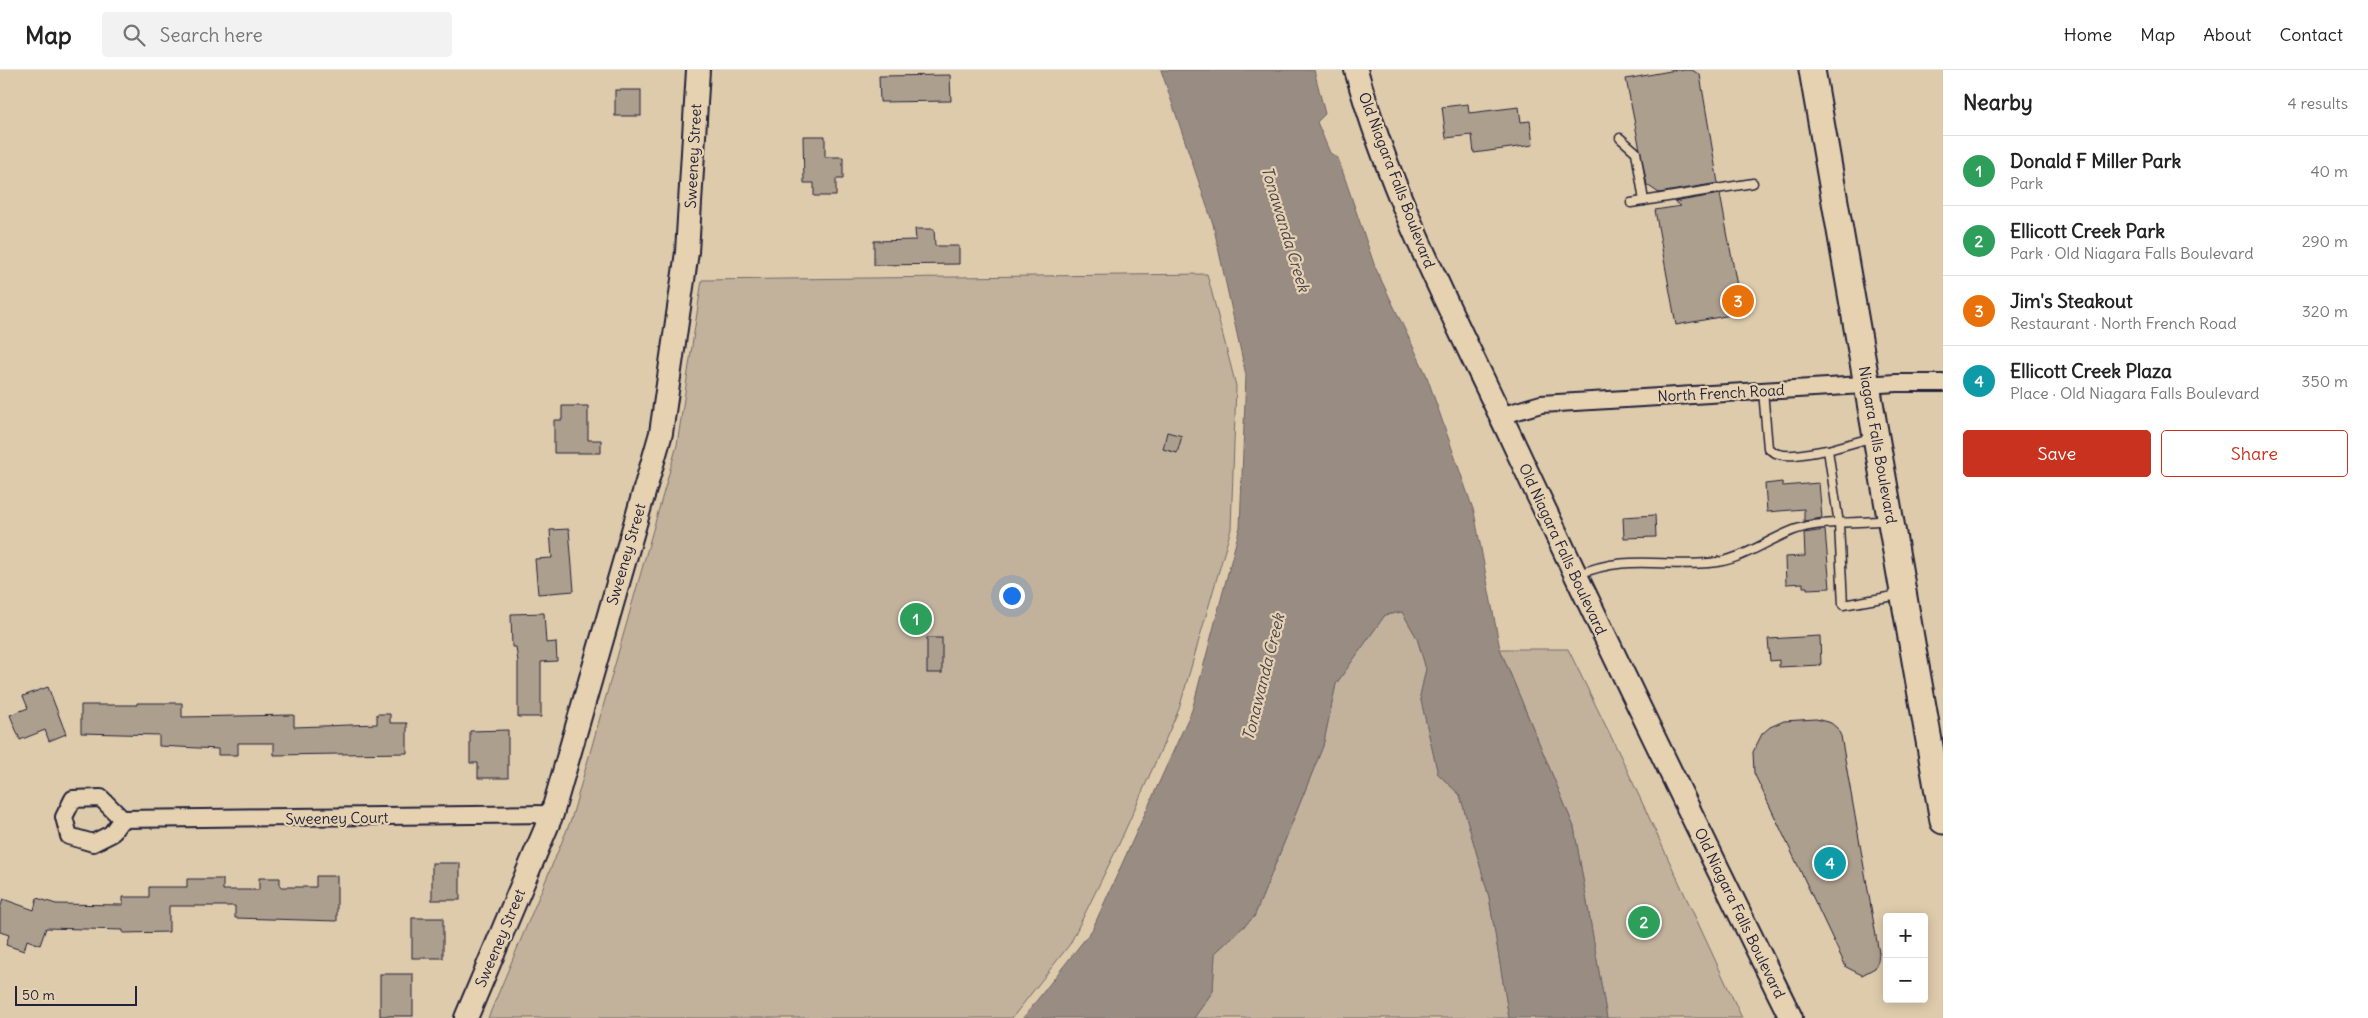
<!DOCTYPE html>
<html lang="en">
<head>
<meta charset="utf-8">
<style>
	body { margin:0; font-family:Delius,sans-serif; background:#f2f2f2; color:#222 }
	.controls { position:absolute; right:15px; bottom:15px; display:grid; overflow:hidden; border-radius:5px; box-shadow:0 2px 12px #0003 }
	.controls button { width:45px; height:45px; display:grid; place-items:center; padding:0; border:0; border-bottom:1px solid #e0e0e0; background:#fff; color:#222; font:25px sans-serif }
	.scale { position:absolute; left:15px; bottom:12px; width:122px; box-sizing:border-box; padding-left:5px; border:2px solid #22223b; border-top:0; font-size:14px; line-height:18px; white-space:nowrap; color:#22223b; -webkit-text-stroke:4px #e6d2b1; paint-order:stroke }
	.you { position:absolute; left:1011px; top:525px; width:18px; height:18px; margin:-12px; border:4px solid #fff; border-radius:50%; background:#1a73e8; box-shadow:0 0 0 8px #1a73e833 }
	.badge { display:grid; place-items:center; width:32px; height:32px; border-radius:50%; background:#c8321e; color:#fff; font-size:16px; font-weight:700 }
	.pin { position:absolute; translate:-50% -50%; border:2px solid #fff; box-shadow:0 1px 5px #0006 }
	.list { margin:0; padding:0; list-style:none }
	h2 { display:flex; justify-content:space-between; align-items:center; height:65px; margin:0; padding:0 20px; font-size:21px }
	h2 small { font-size:16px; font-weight:400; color:#767676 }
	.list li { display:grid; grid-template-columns:32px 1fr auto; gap:15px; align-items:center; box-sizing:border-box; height:70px; padding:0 20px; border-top:1px solid #e0e0e0 }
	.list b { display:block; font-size:19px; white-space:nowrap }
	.list p { margin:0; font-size:16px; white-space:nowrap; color:#767676 }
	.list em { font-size:16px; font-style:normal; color:#767676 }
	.actions { display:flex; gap:10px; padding:15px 20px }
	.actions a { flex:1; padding:11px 0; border:1px solid #c8321e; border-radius:5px; text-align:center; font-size:18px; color:#c8321e }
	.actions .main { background:#c8321e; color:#fff }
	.icon { flex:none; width:28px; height:28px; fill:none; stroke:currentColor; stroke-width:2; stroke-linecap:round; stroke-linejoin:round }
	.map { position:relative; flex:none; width:1943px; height:948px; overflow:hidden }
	header { display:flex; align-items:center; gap:30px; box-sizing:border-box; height:70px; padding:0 25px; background:#fff; border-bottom:1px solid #e0e0e0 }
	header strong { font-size:24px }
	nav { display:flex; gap:28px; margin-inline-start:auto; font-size:18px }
	.search { width:350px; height:45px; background:#f2f2f2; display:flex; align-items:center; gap:12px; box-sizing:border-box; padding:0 18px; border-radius:5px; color:#767676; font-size:19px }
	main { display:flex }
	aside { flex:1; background:#fff }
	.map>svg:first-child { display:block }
</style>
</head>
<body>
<header>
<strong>Map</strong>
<div class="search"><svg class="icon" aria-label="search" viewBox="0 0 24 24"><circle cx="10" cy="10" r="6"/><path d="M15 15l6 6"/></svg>Search here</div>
<nav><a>Home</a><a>Map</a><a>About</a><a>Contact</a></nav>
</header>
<main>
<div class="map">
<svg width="1943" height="948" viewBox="0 0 1943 948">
	<rect width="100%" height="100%" fill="#decbac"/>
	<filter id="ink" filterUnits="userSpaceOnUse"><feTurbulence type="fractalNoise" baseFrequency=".02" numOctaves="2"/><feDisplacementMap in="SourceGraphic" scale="10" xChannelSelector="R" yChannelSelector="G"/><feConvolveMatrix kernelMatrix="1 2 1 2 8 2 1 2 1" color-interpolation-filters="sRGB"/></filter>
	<g filter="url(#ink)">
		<g fill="#c2b29c" stroke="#726a6c">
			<polygon points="1207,204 1236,316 1231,459 1179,639 1119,774 1070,874 1012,948 488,948 571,750 677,375 702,210"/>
			<polygon points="1402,542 1417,568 1426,599 1420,626 1438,704 1460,725 1489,827 1509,948 1194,948 1213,921 1215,883 1254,847 1323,676 1336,614 1385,545"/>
			<polygon points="1500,579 1568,579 1621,687 1742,948 1607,948 1574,757"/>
		</g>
		<polygon fill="#998d83" stroke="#696266" points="1161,0 1314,0 1325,44 1317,52 1330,83 1338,88 1375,197 1426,304 1474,442 1500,579 1574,757 1607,948 1509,948 1489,827 1460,725 1438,704 1420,626 1426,599 1417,568 1402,542 1385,545 1336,614 1323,676 1254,847 1215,883 1213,921 1194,948 1023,948 1092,860 1192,640 1240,457 1246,305 1213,154"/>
		<g fill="#ad9f8e" stroke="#22223b">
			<polygon points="1676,0 1692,0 1700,5 1718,113 1659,123 1647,115 1626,9"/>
			<polygon points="950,5 951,31 880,32 879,6"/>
			<rect x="615" y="20" width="26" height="26"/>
			<polygon points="1468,34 1469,43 1519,37 1521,52 1530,51 1533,75 1474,83 1472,65 1446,68 1442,37"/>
			<polygon points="803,66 825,66 825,87 843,87 843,109 836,109 836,126 814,126 814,113 804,113"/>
			<polygon points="1720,124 1742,243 1676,255 1655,140 1681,136 1674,132"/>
			<polygon points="915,159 934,159 935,176 959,176 959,194 874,195 874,171 916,170"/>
			<polygon points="562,336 588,336 588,370 601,370 601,383 554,383 554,350 562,350"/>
			<polygon points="1167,362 1182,366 1177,383 1163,379"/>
			<polygon points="1782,412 1783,416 1819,413 1822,448 1804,451 1804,439 1767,442 1765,414"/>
			<polygon points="1655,445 1656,467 1624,468 1623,447"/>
			<polygon points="569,459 574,521 538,524 535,489 552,488 550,460"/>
			<polygon points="1825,460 1830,518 1807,519 1807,517 1803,517 1803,513 1786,514 1785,487 1805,486 1804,463"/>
			<polygon points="544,543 546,573 556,572 557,591 541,592 541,647 518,647 518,592 516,577 512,577 511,544"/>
			<polygon points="1820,566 1821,595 1779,597 1779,590 1770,591 1768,569"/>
			<rect x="927" y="568" width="15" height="35"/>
			<polygon points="48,617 66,664 49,671 45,660 20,670 10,645 28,638 23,626"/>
			<polygon points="137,633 182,633 182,647 294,645 294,657 377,654 377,644 390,644 390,653 407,653 407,683 274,685 274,673 238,673 238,685 218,685 218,679 159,676 159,665 81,663 81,635 137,635"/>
			<polygon points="1816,649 1831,653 1837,658 1841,666 1879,883 1878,891 1875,898 1862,905 1846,897 1754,703 1753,682 1762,664 1770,657 1784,651"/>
			<polygon points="508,660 508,708 478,708 478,693 470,693 470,661"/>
			<rect x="432" y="793" width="28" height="37"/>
			<polygon points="316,806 337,806 337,851 235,848 235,836 169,836 169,862 123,863 123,860 46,858 40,875 27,870 24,881 6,875 9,865 0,862 0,839 3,829 34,840 37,828 56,834 123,835 123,827 149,827 149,817 187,817 187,809 223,809 223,820 259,820 259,808 280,808 280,817 316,817"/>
			<rect x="412" y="848" width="31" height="40"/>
			<rect x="380" y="904" width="33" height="42"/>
		</g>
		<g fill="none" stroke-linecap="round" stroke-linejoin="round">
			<defs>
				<g id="lane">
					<polyline points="1620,68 1636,82 1644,131"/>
					<polyline points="1631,133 1753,113"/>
					<path d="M1763,321L1768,378C1782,392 1809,382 1828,380"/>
					<polyline points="1874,367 1828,380 1839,454 1843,535 1899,525"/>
					<path d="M1577,505C1626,484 1659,497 1709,493C1741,491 1765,471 1794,460C1821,450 1859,454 1888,450"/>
				</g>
				<g id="street">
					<polyline points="1500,346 1541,334 1897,313 1943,313"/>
					<polyline points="122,749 111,764 93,773 69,766 64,747 73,729 101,728 122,749 552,744"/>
				</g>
				<g id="secondary">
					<path d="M1356,0C1392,130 1456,251 1513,372C1603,565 1697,757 1791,948"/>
					<polyline points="466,948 552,744 661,363 687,182 698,0"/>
				</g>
				<polyline id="primary" points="1812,0 1943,751"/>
			</defs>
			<use href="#lane" stroke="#22223b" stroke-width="11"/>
			<use href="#street" stroke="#22223b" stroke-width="20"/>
			<use href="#secondary" stroke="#22223b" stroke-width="26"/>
			<use href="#primary" stroke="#22223b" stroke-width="29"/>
			<use href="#lane" stroke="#e6d2b1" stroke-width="8"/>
			<use href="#street" stroke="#e6d2b1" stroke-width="16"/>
			<use href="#secondary" stroke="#e6d2b1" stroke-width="22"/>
			<use href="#primary" stroke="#e6d2b1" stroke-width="25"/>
		</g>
	</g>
	<g text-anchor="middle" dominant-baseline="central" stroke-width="4.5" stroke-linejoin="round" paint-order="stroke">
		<g font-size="15" fill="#22223b" stroke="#e6d2b1">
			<text transform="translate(693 86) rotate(-87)">Sweeney Street</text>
			<text transform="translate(1397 110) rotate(69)">Old Niagara Falls Boulevard</text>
			<text transform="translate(1721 323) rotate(-3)">North French Road</text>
			<text transform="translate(1878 375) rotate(80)">Niagara Falls Boulevard</text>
			<text transform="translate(1563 479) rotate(65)">Old Niagara Falls Boulevard</text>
			<text transform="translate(626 484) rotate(-74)">Sweeney Street</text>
			<text transform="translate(337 748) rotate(-1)">Sweeney Court</text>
			<text transform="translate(1740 843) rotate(64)">Old Niagara Falls Boulevard</text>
			<text transform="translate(500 868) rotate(-67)">Sweeney Street</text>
		</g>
		<g font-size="16" font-style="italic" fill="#464251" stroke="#e6d2b1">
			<text transform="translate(1286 159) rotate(73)">Tonawanda Creek</text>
			<text transform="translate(1263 607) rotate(-76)">Tonawanda Creek</text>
		</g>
	</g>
</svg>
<div class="controls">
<button>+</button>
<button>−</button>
</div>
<div class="scale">50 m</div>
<div class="you"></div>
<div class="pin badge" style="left:916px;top:549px;background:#2e9e5b">1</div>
<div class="pin badge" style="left:1644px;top:852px;background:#2e9e5b">2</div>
<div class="pin badge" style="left:1738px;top:231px;background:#e8710a">3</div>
<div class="pin badge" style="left:1830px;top:793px;background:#0f9aa8">4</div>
</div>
<aside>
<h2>Nearby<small>4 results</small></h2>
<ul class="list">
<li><span class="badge" style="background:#2e9e5b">1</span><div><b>Donald F Miller Park</b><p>Park</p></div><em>40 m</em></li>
<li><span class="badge" style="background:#2e9e5b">2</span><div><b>Ellicott Creek Park</b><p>Park · Old Niagara Falls Boulevard</p></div><em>290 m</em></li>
<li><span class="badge" style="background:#e8710a">3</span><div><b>Jim's Steakout</b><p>Restaurant · North French Road</p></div><em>320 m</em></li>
<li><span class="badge" style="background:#0f9aa8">4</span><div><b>Ellicott Creek Plaza</b><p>Place · Old Niagara Falls Boulevard</p></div><em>350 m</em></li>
</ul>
<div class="actions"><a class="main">Save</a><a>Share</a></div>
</aside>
</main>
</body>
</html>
